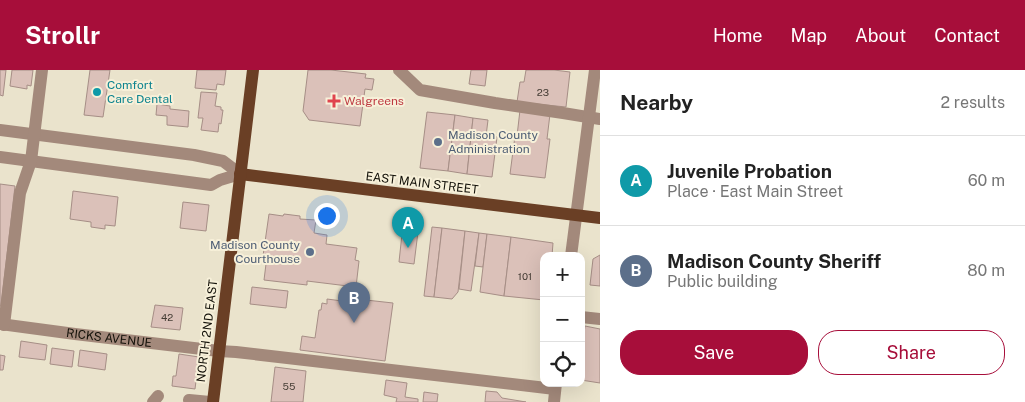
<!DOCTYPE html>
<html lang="en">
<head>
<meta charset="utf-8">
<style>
	body { margin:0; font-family:"Public Sans",sans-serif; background:#f2f2f2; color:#222 }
	.controls { position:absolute; right:15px; bottom:15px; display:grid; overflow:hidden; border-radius:10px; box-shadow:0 5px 20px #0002 }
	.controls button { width:45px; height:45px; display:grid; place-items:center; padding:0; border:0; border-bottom:1px solid #e0e0e0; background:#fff; color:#222; font:25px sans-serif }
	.you { position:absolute; left:326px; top:145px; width:18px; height:18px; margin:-12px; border:4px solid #fff; border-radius:50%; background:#1a73e8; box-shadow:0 0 0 8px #1a73e833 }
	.badge { display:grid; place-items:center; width:32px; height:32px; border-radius:50%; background:#a70e3a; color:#fff; font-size:16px; font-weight:700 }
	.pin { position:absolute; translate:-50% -41px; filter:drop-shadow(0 1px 2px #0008) }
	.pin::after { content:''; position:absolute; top:26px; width:18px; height:15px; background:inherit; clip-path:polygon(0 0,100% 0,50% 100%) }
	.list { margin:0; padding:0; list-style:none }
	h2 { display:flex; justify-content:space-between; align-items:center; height:65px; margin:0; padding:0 20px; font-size:21px }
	h2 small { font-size:16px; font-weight:400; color:#767676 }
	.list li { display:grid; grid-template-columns:32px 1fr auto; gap:15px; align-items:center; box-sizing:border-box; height:90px; padding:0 20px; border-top:1px solid #e0e0e0 }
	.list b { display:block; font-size:19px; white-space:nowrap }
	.list p { margin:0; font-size:16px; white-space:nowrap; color:#767676 }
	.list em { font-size:16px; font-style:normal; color:#767676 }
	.actions { display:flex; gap:10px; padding:15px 20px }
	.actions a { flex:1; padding:11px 0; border:1px solid #a70e3a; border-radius:20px; text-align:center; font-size:18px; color:#a70e3a }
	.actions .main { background:#a70e3a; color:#fff }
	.icon { flex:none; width:28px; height:28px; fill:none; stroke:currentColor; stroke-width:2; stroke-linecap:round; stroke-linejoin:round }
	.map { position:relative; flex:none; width:600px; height:332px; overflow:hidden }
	header { display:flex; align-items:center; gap:30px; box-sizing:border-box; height:70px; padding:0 25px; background:#a70e3a; color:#fff }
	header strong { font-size:24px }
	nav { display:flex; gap:28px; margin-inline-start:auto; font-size:18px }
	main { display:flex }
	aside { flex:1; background:#fff }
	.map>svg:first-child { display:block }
</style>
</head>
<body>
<header>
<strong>Strollr</strong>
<nav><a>Home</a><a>Map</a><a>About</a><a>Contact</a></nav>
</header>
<main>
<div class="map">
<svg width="600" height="332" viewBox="0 0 600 332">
	<rect width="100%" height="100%" fill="#eae3cc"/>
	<g fill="#dbc1b9" stroke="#a68e86">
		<polygon points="0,0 6,0 3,26 0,25"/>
		<polygon points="12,0 33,0 31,16 27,15 27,19 10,16"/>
		<polygon points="90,0 110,0 103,47 84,45"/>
		<polygon points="197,0 226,0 224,15 217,14 216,20 195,18"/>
		<polygon points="308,0 331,0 366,4 365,8 374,9 372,20 365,19 360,56 309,50 303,41"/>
		<polygon points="471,0 487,0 485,16 469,14"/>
		<polygon points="526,0 554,0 570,2 566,37 517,32 520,12 524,12"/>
		<polygon points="201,22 217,23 215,36 221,37 221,40 223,40 221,54 219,53 218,62 201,60 203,48 198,48"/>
		<polygon points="157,34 170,36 170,39 189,41 188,57 167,55 167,46 156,45"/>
		<polygon points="520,40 550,44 547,69 550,69 545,108 510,104 515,66 517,66"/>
		<polygon points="427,42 455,45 448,101 420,98"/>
		<polygon points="455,45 473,48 467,104 448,101"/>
		<polygon points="473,48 488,50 486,66 497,67 492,107 467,104"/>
		<polygon points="0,114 15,116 1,236 0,236"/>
		<polygon points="73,121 118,127 115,156 105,155 105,159 91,157 91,152 70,149"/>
		<polygon points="183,132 209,135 206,161 180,158"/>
		<polygon points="269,144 283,146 284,144 300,146 300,149 316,150 314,163 327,165 326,174 357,178 355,190 359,191 356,217 307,211 307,215 264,210 267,186 263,186"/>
		<polygon points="432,157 442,158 434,227 424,226"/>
		<polygon points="442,158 465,161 458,222 452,229 434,227"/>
		<polygon points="408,161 418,162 414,194 399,192 402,164 407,164"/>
		<polygon points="465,161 479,163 471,221 459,219"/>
		<polygon points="479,163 487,164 483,197 475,196"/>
		<polygon points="487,164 511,167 504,226 480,222"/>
		<polygon points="511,167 553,173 552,186 544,186 544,230 504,226"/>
		<polygon points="600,185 600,216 590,215 593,189"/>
		<polygon points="252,217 288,221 286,238 250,234"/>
		<polygon points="327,229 365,234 366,230 393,233 385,291 300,280 302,266 315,268 319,240 321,240 322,233 327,234"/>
		<polygon points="155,235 183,238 180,260 151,257"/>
		<polygon points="585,256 600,259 600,313 581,310 581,284"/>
		<polygon points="21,271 47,275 45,290 19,287"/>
		<polygon points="52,278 74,281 72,297 50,294"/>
		<polygon points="80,280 107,284 105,300 78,296"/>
		<polygon points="179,284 199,287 195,319 172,316 173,306 176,306"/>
		<polygon points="0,285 5,286 3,300 0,300"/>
		<polygon points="275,297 306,301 303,332 271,332"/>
		<polygon points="386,310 407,313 405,327 418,329 418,332 396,332 397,328 384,325"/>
		<polygon points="486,321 497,322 502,328 526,332 485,332"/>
		<polygon points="424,322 438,324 437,332 423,332"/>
	</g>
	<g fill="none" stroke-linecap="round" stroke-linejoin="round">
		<g stroke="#a3897b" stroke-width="12">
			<polyline points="399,0 420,20 495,33 563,43 600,49"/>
			<polyline points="0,60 194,85 223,91 240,104"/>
			<polyline points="0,87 211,115 220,110 240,104"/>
			<polyline points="571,186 595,0"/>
			<polyline points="581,247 600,249"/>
			<path id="s1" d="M0,254L75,264L219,281L236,282L555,319"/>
			<polyline points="4,255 20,123 31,91 42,0"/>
			<polyline points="189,330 210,332"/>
			<polyline points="153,332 158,326"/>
			<polyline points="554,332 556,313"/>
		</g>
		<g stroke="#6a3f25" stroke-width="12">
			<polyline points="240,104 600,148"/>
			<polyline points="213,332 253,0"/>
		</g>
	</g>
	<circle fill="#0f9aa8" stroke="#f7f0d9" stroke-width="2" cx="97" cy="22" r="5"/>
	<path fill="#e0444e" stroke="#f7f0d9" stroke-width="2" d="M331.5 23.5h5v5h5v5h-5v5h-5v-5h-5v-5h5z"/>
	<g fill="#5c6f8a" stroke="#f7f0d9" stroke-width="2">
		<circle cx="438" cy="72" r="5"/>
		<circle cx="310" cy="182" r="5"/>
	</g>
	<g text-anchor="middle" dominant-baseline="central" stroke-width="4" stroke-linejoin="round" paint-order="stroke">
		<g font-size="10" fill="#453d35">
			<text x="543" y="22">23</text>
			<text x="525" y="206">101</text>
			<text x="167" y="247">42</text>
			<text x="289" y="316">55</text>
		</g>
		<g font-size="12" fill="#0d838f" stroke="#f7f0d9" text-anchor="start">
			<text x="107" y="15">Comfort<tspan x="107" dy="14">Care Dental</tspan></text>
		</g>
		<g font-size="12" fill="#be3a42" stroke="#f7f0d9" text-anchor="start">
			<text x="344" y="31">Walgreens</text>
		</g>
		<g font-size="12" fill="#4e5e75" stroke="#f7f0d9" text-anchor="start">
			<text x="448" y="65">Madison County<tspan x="448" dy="14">Administration</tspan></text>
			<text x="300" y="175" text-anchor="end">Madison County<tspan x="300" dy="14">Courthouse</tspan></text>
		</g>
		<g font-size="12" fill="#131109" stroke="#f7f0d9">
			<text transform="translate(422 113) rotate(7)">EAST MAIN STREET</text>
			<text transform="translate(207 261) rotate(-83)">NORTH 2ND EAST</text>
			<text stroke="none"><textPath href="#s1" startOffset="110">RICKS AVENUE</textPath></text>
		</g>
	</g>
</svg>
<div class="controls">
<button>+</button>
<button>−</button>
<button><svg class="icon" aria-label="locate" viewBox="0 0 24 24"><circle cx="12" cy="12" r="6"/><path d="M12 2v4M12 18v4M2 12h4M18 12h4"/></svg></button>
</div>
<div class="you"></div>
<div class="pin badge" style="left:408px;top:178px;background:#0f9aa8">A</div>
<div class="pin badge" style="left:354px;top:253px;background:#5c6f8a">B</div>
</div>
<aside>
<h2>Nearby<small>2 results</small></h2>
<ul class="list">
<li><span class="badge" style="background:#0f9aa8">A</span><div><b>Juvenile Probation</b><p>Place · East Main Street</p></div><em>60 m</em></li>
<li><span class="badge" style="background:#5c6f8a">B</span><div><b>Madison County Sheriff</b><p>Public building</p></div><em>80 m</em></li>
</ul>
<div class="actions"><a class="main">Save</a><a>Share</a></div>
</aside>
</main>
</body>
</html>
